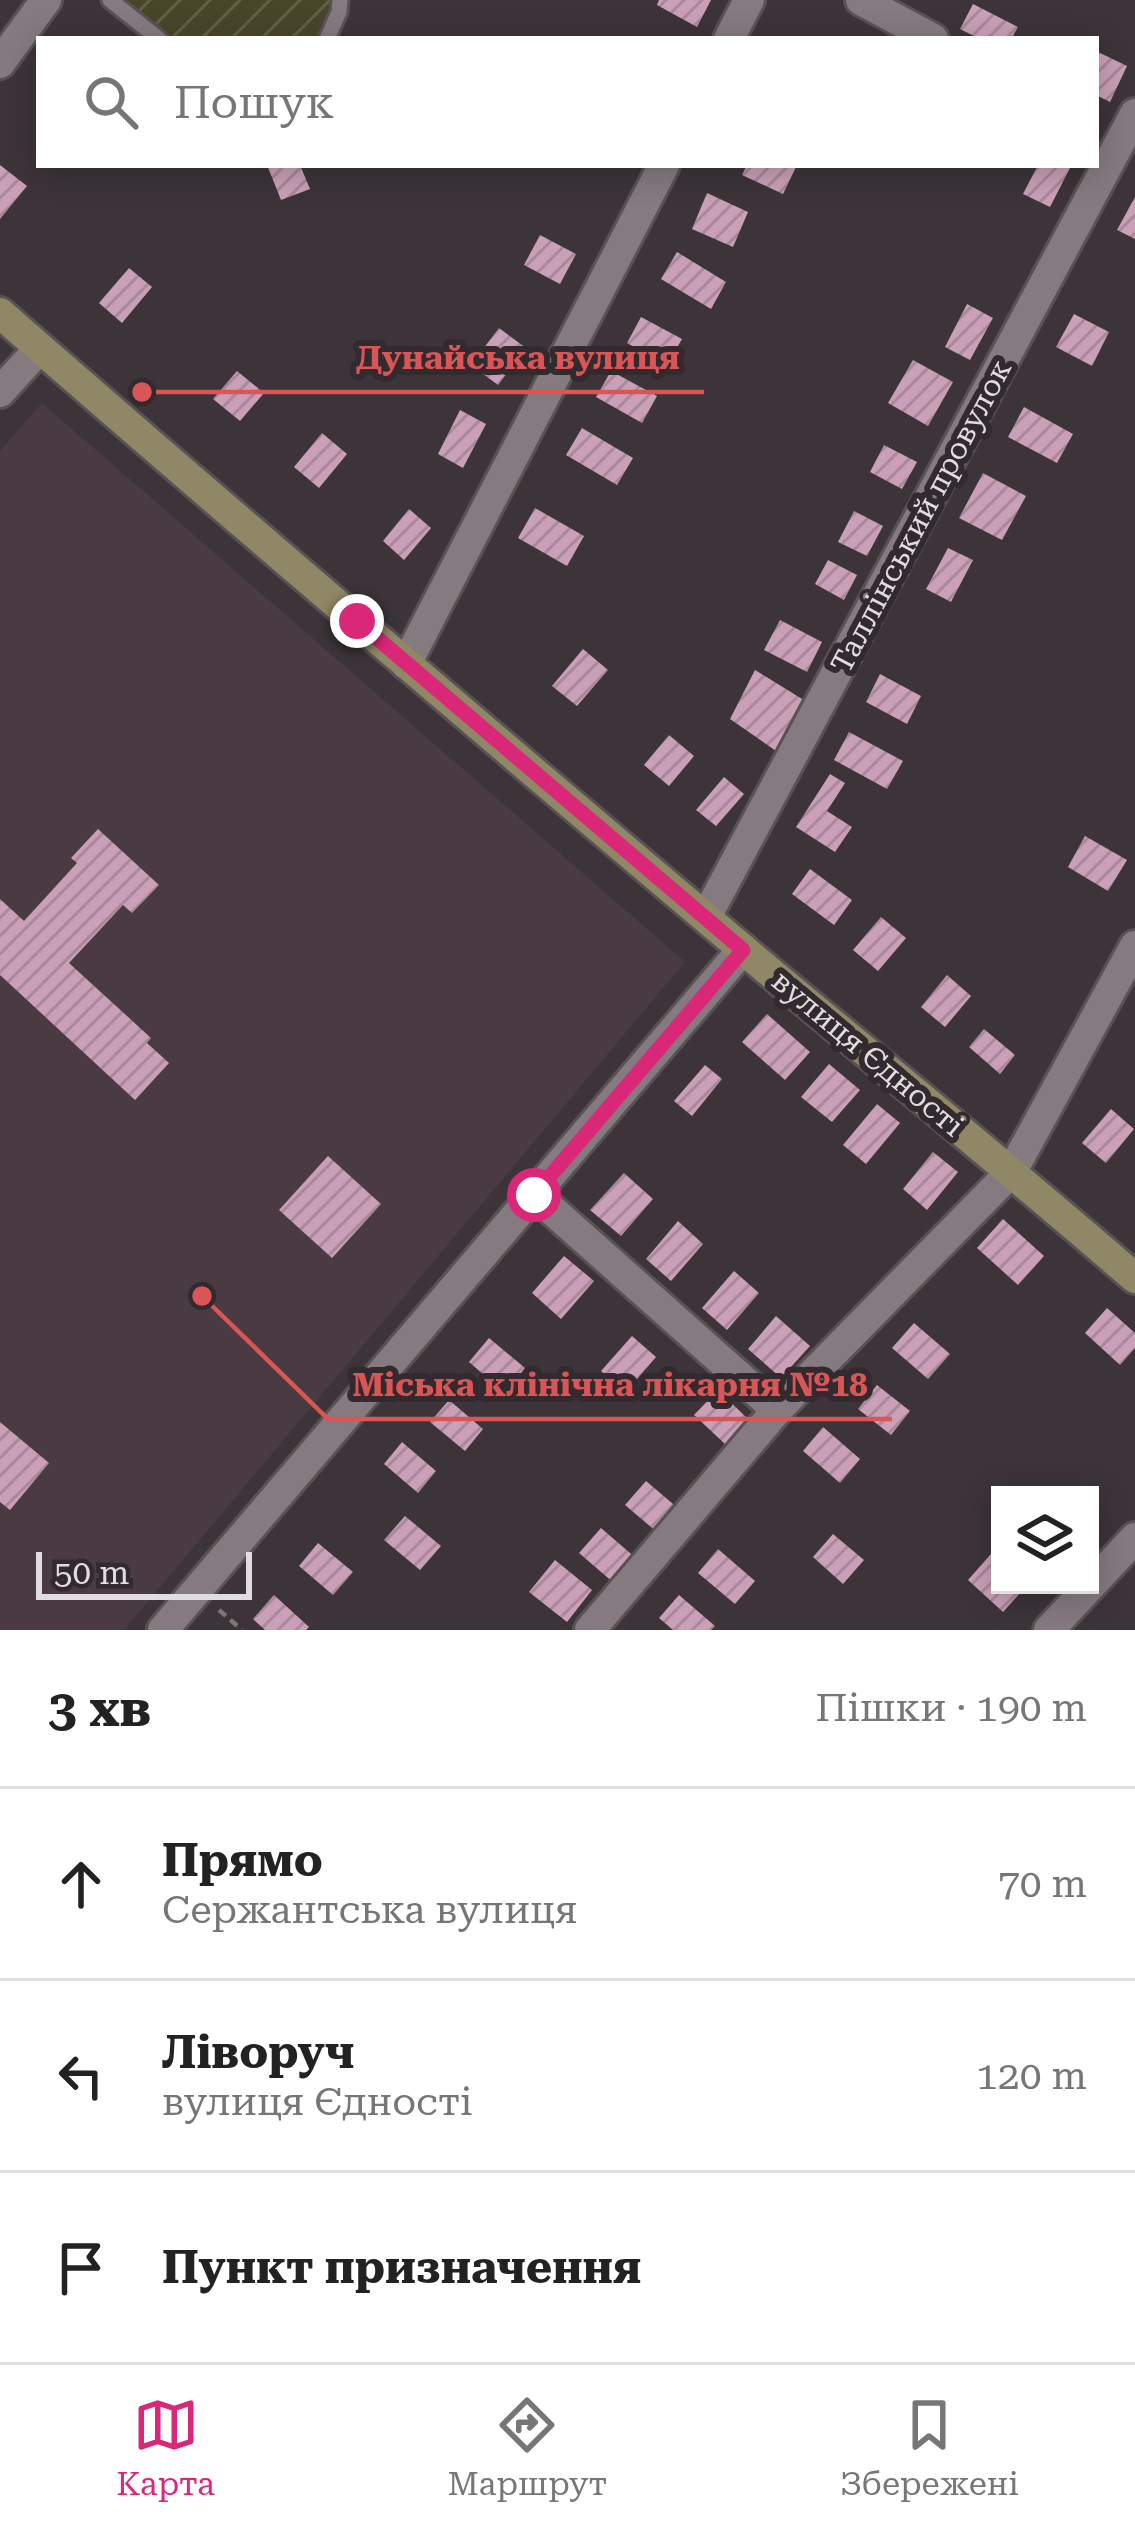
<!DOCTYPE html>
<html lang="uk">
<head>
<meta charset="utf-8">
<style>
	body { margin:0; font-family:"Roboto Serif",serif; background:#f2f2f2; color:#222 }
	.controls { position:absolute; right:36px; bottom:36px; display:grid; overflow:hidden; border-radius:0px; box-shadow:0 6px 30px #0003 }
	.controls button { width:108px; height:108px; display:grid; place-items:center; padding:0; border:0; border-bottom:3px solid #e0e0e0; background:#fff; color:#222; font:60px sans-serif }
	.scale { position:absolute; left:36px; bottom:30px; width:216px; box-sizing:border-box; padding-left:12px; border:6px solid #e1dcdf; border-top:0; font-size:33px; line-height:42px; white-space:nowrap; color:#e1dcdf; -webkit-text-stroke:9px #322a2e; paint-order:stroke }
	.stop { position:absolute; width:36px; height:36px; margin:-27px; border:9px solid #db2777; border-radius:50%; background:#fff }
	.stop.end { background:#db2777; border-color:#fff; box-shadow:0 3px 12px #0008 }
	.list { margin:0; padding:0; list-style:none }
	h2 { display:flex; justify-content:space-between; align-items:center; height:156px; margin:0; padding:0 48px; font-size:51px }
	h2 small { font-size:39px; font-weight:400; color:#767676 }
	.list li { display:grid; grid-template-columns:78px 1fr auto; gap:36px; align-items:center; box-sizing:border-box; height:192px; padding:0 48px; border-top:3px solid #e0e0e0 }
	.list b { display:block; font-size:45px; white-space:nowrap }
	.list p { margin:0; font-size:39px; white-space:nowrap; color:#767676 }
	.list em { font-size:39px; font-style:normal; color:#767676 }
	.icon { flex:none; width:66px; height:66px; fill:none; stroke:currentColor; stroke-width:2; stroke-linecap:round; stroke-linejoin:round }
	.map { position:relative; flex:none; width:1135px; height:1630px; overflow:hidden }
	.search { position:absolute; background:#fff; box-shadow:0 6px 30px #0003; left:36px; right:36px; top:36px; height:132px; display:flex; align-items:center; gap:30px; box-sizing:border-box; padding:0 42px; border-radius:0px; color:#767676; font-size:45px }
	.sheet { height:732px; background:#fff }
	nav { display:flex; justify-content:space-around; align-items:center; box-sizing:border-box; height:168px; border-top:3px solid #e0e0e0; background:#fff; font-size:33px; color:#767676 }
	nav a { display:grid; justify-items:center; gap:6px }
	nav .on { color:#db2777 }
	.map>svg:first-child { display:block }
</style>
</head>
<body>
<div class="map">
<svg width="1135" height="1630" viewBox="0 0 1135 1630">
	<defs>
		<pattern id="garden-furrows" width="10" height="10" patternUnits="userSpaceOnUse" patternTransform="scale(3)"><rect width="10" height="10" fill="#484629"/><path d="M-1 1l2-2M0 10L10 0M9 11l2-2" fill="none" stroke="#626048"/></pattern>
		<pattern id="building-hatch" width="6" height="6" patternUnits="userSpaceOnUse" patternTransform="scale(3)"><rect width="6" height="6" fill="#c9a0b7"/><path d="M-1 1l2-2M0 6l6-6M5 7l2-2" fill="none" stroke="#a8889a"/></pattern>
	</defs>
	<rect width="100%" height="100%" fill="#3c3438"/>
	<polygon fill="#4a3b43" points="42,403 685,962 124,1630 0,1630 0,451"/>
	<polygon fill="url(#garden-furrows)" points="110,0 340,0 327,39 159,39"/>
	<g fill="url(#building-hatch)">
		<polygon points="659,0 711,0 697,27 657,5"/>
		<polygon points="973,4 1018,27 1011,39 980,39 960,29"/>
		<polygon points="1098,52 1127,66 1110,102 1096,95"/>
		<polygon points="0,165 27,186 0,219"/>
		<polygon points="267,165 300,165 310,189 281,200"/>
		<polygon points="747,165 797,165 783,194 742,175"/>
		<polygon points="1038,165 1064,165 1070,168 1050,207 1023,194"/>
		<polygon points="707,193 748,212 733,247 692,229"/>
		<polygon points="1135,197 1135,239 1117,230"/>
		<polygon points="540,235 576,254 560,284 524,265"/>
		<polygon points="677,252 726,282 711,309 661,279"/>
		<polygon points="129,268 152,287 122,323 99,303"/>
		<polygon points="967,304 993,318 970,360 945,347"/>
		<polygon points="1074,314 1109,332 1092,366 1056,347"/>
		<polygon points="641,317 682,339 667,365 627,343"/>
		<polygon points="499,328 526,348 498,385 471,365"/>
		<polygon points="913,360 953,382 928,426 888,403"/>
		<polygon points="237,371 264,393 240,421 213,399"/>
		<polygon points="611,371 657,396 642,423 596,397"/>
		<polygon points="1024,407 1073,434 1057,463 1008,437"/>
		<polygon points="460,410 486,424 463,468 438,454"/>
		<polygon points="582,428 633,458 617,485 566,455"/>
		<polygon points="322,433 347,454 319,488 294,467"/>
		<polygon points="884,445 917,462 902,489 870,472"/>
		<polygon points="983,473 1026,496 1002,540 959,518"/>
		<polygon points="535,508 584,536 567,566 518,538"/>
		<polygon points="409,509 431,528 404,560 383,541"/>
		<polygon points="854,511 883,526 867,556 838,542"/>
		<polygon points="948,548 973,560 951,602 926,589"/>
		<polygon points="828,560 857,575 844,600 815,584"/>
		<polygon points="780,620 822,642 807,672 764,650"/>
		<polygon points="583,649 608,670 577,706 552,686"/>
		<polygon points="755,670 807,702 779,753 730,719"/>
		<polygon points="880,674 921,696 907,724 866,702"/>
		<polygon points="849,732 903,761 887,789 834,760"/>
		<polygon points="669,735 694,756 669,786 644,765"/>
		<polygon points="830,774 845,783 827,811 852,827 835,852 796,827"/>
		<polygon points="724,777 744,794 716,826 696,810"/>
		<polygon points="98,829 159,885 132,913 123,905 69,963 151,1038 147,1043 169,1063 135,1100 0,975 0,899 24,921 77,863 71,858"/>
		<polygon points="1085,836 1127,860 1108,891 1068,867"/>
		<polygon points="810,869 852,900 834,925 792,894"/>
		<polygon points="881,917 906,938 878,971 853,950"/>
		<polygon points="947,975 971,996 945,1027 921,1007"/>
		<polygon points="767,1014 810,1052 785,1080 742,1042"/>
		<polygon points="984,1029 1015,1055 1000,1074 969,1047"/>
		<polygon points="829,1064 860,1090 832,1122 801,1097"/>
		<polygon points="705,1065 722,1079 692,1116 674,1101"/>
		<polygon points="877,1104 900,1123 866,1164 843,1145"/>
		<polygon points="1111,1109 1134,1129 1106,1163 1082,1143"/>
		<polygon points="933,1152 958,1172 927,1210 903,1189"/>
		<polygon points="328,1156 381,1204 332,1258 279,1210"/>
		<polygon points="624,1173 653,1199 621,1236 590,1210"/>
		<polygon points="1003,1219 1044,1256 1018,1285 977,1248"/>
		<polygon points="678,1221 703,1244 671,1281 646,1259"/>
		<polygon points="564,1256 594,1281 561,1319 532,1293"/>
		<polygon points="734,1271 759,1293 727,1330 702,1308"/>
		<polygon points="1107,1308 1135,1333 1135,1348 1120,1365 1085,1333"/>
		<polygon points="776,1316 810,1346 781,1378 748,1349"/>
		<polygon points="914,1323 950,1354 928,1379 892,1348"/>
		<polygon points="632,1336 656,1357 626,1392 601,1371"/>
		<polygon points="489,1338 525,1368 505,1393 469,1362"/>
		<polygon points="877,1385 910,1411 891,1435 858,1409"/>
		<polygon points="718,1390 748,1419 725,1444 694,1415"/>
		<polygon points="449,1400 483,1429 465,1451 430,1422"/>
		<polygon points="0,1422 49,1463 10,1510 0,1502"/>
		<polygon points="823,1427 860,1459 840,1483 803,1451"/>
		<polygon points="402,1442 436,1471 418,1493 384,1464"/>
		<polygon points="646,1481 679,1509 658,1533 625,1505"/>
		<polygon points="405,1516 441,1546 420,1570 384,1540"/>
		<polygon points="601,1528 637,1559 615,1584 579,1553"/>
		<polygon points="833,1534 864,1560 843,1584 813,1557"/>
		<polygon points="318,1543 353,1572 333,1595 299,1566"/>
		<polygon points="718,1549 755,1581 735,1604 698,1573"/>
		<polygon points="991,1554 1000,1563 1000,1585 1027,1585 1003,1612 968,1580"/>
		<polygon points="555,1560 592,1590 567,1622 529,1592"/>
		<polygon points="274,1595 309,1627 306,1630 265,1630 253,1619"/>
		<polygon points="679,1595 715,1626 711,1630 673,1630 659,1618"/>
	</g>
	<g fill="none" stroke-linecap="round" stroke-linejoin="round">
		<defs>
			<g id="lane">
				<polyline points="110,0 159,39"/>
				<polyline points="327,39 339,12 340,0"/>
			</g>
			<g id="street">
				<polyline points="861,0 933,39"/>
				<polyline points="729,39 749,0"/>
				<polyline points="0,63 46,0"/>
				<polyline points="0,392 40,348"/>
				<polyline points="406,664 664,165"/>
				<polyline points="706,917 1135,114"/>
				<polyline points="534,1194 777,1410"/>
				<polyline points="163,1630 743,949"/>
				<polyline points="590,1630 777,1410 1012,1171 1135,946"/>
				<polyline points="1049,1630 1135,1538"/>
			</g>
			<path id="secondary" d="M0,313C246,528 495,740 745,951C875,1060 1007,1167 1135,1278"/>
		</defs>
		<use href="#lane" stroke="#585255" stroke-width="21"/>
		<use href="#street" stroke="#585255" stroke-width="36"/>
		<use href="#secondary" stroke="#585255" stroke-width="36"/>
		<polyline stroke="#7d7679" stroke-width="4.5" stroke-dasharray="9 6" stroke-linecap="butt" points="219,1610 242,1630"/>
		<use href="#lane" stroke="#847a7f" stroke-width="15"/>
		<use href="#street" stroke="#847a7f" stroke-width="30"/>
		<use href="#secondary" stroke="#908766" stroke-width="30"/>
	</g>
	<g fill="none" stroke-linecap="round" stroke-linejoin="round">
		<polyline stroke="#db2777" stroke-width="15" points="357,621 743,950 534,1195"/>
	</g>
	<g text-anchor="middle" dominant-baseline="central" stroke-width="12" stroke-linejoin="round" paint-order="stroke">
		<g font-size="30" fill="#e1dcdf" stroke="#322a2e">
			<text transform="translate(921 516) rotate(-62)">Таллінський провулок</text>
			<text transform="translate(868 1053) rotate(40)">вулиця Єдності</text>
		</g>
	</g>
	<path fill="none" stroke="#d95556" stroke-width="4.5" d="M142 392L332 392H704M202 1296L328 1419H892"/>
	<g fill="#d95556" stroke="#322a2e" stroke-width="4.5">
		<circle cx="142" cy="392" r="12"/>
		<circle cx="202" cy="1296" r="12"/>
	</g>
	<g font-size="33" text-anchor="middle" font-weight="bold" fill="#d95556" stroke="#322a2e" stroke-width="12" stroke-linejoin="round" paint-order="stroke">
		<text x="518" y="369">Дунайська вулиця</text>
		<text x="610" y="1396">Міська клінічна лікарня №18</text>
	</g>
</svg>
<div class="controls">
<button><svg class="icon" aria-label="layers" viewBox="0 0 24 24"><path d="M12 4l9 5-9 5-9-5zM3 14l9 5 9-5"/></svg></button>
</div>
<div class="scale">50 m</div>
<div class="stop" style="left:534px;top:1195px"></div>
<div class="stop end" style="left:357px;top:621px"></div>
<div class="search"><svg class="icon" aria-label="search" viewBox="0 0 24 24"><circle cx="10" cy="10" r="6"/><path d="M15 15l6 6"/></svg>Пошук</div>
</div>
<section class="sheet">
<h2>3 хв<small>Пішки · 190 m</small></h2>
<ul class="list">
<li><svg class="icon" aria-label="ahead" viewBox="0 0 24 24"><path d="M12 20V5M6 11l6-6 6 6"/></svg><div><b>Прямо</b><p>Сержантська вулиця</p></div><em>70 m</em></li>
<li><svg class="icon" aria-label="left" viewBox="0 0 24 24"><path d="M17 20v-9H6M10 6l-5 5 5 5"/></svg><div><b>Ліворуч</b><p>вулиця Єдності</p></div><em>120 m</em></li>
<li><svg class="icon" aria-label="arrive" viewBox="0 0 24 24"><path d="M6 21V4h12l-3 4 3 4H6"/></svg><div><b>Пункт призначення</b></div></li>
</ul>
</section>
<nav>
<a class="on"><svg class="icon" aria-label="map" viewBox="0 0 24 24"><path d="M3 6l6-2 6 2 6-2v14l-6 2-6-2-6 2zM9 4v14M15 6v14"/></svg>Карта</a>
<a><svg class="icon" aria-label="directions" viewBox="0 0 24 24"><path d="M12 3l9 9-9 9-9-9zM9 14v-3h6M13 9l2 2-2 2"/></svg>Маршрут</a>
<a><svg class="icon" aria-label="saved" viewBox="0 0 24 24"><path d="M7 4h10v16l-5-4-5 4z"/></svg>Збережені</a>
</nav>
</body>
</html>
